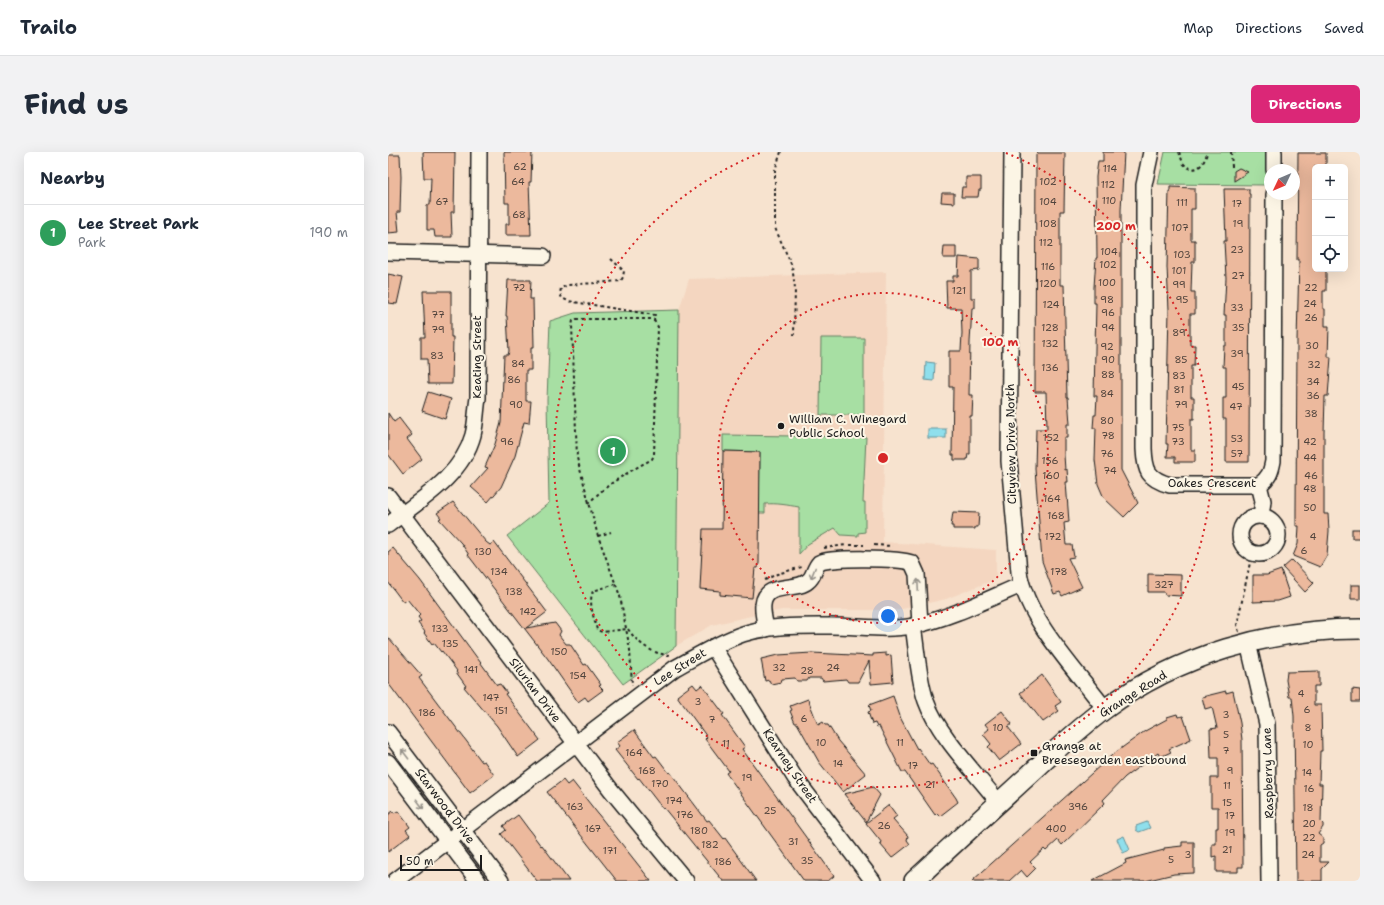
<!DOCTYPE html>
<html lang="en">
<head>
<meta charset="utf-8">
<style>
	body { margin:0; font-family:"Shantell Sans",sans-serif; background:#f2f2f3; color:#1f2937 }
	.controls { position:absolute; right:12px; top:12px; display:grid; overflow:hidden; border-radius:6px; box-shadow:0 4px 16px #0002 }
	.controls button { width:36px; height:36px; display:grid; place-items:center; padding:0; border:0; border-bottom:1px solid #e0e1e3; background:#fff; color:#1f2937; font:20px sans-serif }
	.compass { position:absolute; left:876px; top:12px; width:36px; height:36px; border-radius:50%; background:#fff; box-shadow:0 4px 16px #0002; rotate:226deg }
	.scale { position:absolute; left:12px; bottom:10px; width:82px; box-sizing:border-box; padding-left:4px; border:2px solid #1c1c1c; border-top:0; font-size:11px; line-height:14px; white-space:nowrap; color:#1c1c1c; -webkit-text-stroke:3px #fcf5e5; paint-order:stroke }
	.you { position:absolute; left:500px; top:464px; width:14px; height:14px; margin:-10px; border:3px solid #fff; border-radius:50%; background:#1a73e8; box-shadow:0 0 0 6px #1a73e833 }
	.badge { display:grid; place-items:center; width:26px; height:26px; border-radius:50%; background:#db2777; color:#fff; font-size:13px; font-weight:700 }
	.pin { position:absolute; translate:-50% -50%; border:2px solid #fff; box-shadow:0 1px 4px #0006 }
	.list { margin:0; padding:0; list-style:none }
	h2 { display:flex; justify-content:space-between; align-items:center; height:52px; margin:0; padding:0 16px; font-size:17px }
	h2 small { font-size:13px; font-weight:400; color:#747a83 }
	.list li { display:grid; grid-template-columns:26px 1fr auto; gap:12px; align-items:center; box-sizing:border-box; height:56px; padding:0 16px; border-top:1px solid #e0e1e3 }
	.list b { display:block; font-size:15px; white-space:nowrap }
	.list p { margin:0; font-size:13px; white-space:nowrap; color:#747a83 }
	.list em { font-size:13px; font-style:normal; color:#747a83 }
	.icon { flex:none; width:22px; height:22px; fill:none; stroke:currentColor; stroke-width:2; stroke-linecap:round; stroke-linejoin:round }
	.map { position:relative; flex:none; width:972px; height:729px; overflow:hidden; border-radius:6px }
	header { display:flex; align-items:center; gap:24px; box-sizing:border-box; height:56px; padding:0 20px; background:#fff; border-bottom:1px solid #e0e1e3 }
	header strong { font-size:19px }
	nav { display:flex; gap:22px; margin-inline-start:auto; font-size:14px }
	.intro { display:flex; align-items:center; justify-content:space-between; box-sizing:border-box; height:96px; padding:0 24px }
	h1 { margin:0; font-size:28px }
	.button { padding:10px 18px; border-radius:6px; background:#db2777; color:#fff; font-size:14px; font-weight:700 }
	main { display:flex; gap:24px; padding:0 24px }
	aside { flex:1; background:#fff; border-radius:6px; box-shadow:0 4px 16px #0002 }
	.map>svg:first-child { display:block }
</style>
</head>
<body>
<header>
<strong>Trailo</strong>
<nav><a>Map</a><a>Directions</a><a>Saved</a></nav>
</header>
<div class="intro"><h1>Find us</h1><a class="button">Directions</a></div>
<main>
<aside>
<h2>Nearby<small></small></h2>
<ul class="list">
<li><span class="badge" style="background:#2e9e5b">1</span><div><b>Lee Street Park</b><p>Park</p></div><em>190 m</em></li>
</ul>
</aside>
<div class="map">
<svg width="972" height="729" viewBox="0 0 972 729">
	<rect width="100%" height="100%" fill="#f7e3cf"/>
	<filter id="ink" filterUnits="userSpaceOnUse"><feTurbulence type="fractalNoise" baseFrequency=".025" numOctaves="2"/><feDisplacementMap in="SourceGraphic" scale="8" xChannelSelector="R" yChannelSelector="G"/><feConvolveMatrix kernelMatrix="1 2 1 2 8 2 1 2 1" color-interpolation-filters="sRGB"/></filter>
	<g filter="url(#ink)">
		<polygon fill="#f4d6c0" points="498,120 495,390 608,398 608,427 558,447 510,458 394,458 367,463 324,473 288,494 291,158 301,127"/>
		<g fill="#a7dfa3" stroke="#627e60">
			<polygon points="777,0 879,0 879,33 770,32"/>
			<polygon points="291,158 288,494 235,532 119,384 161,351 159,248 162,169 187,161"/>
			<polygon points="433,186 476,186 476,263 432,263"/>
			<path d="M335,283L478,285L475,350H477V380L470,381V384L453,383L447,376L420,392L411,402V355C399,353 389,351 377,352V361H371L372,300L335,299Z"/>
		</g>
		<g fill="#8fdfec" stroke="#619199">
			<polygon points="538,210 547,211 546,229 537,228"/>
			<rect x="540" y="277" width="18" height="9"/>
			<polygon points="759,670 762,676 751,680 748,678 748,674"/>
			<polygon points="736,684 742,698 735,701 729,687"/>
		</g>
		<g fill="#ecb99d" stroke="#1c1c1c">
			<polygon points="35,0 67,0 66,60 63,60 64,85 47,85 46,78 39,78 39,53 42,53 43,26 36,26"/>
			<polygon points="116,0 144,0 143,30 141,30 143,83 118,83 118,72 121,72 121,51 117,51"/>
			<polygon points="715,0 736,0 733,58 733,318 750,351 736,365 716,346 710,332 707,308 708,276 705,276 706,263 708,263 709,244 706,244 708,151 706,151 706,135 708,106 709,106 708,25 710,9 715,9"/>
			<polygon points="650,1 677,1 676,59 672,59 672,133 676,133 679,245 680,245 682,272 679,272 679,286 676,286 676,303 677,318 679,317 680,330 678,330 681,370 676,371 678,393 684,393 686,405 680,406 694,435 674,444 672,440 666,442 654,409 647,317 648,277 659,277 658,240 647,240 648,3"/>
			<polygon points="910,1 938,1 938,14 927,14 927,117 938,117 938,139 935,139 935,157 937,157 937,174 941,174 940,205 943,205 940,244 937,244 936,281 936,362 940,362 941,379 939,403 932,415 905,404 910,392 911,374 908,374 908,359 909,189 911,108 909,108"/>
			<polygon points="0,3 12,3 13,25 12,60 9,60 11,80 0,81"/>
			<polygon points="851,16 860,20 846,29 846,19"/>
			<polygon points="578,25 593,25 593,38 591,38 590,45 573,45 574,35 578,35"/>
			<polygon points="782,35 807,36 807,57 803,57 803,88 807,88 807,110 804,110 803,140 807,140 807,162 802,162 802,193 807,193 806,214 803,214 803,245 806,245 806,267 803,267 803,298 807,298 807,310 787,310 787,305 779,305 780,292 778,292 781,158 779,115 781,39 782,39"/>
			<polygon points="836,37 861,37 861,42 862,42 861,310 838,310 838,267 835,267 835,246 838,246 838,215 835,215 836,194 838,194 838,163 836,163 838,126 836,89 838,89"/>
			<polygon points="554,41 566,41 566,51 553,50"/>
			<polygon points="556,94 568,94 568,106 555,106"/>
			<polygon points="571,105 591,107 591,118 583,119 583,146 587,146 587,156 584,156 582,190 581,243 585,243 584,264 582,264 582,302 580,302 579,308 566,308 566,303 564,303 565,235 561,235 561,199 573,199 574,181 573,156 559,156 558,129 565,129 565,124 570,124"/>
			<polygon points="0,122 15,125 9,152 0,151"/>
			<polygon points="120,128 143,128 142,147 145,147 146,195 143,195 143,218 138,218 138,249 143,249 141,271 136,270 127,304 113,335 100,350 83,335 100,316 97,315 107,292 113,271 116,203 120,203 121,199 119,164 118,164"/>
			<polygon points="35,139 63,139 63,185 65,185 64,232 40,232 39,207 33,207 33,185 37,185"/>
			<polygon points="40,240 63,247 57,267 34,259"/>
			<polygon points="0,261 6,270 11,266 24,283 19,287 34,307 15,322 0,302"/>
			<polygon points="335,299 372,300 371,411 370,416 367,416 364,446 332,443 332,439 312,437 315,377 334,377"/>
			<polygon points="65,350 98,390 102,393 106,390 159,460 138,476 167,471 173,479 171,483 178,492 182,492 196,513 198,512 213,533 211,534 215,538 200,549 197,545 190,550 160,507 80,403 81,403 73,391 51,367 53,366 49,361"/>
			<polygon points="565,360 591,361 590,375 587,375 587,377 565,377 565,374 563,374"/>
			<rect x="964" y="377" width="8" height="9"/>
			<polygon points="5,396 32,428 109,533 112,532 119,541 117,542 152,588 130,605 109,574 76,535 78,534 68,520 69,519 54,499 53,500 46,491 44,492 36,481 37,480 30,471 33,469 30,465 32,463 19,447 15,450 0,430 0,400"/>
			<polygon points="904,408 926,431 917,440 895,416"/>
			<polygon points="893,418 902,445 890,449 865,450 865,423 879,423"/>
			<polygon points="760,422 793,423 793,444 777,443 776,440 760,440"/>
			<rect x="963" y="433" width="9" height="14"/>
			<polygon points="0,485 34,524 31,526 94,610 96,609 106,623 82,641 0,531"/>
			<polygon points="424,501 485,504 485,502 498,501 498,504 503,503 505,530 483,532 481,509 470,530 460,530 458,527 435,529 433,526 421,526 419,529 409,529 407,526 394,527 393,530 383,532 381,528 377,529 373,507 390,503"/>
			<polygon points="931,519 931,534 926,534 926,553 933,553 934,599 932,599 931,632 934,632 933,670 935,672 935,675 930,682 935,686 935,691 932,693 932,710 941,710 934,717 934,729 908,729 906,564 904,545 901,545 898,528 899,520"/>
			<polygon points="654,523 673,550 667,554 671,559 655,570 632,541"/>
			<polygon points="305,532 309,537 314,533 336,562 334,563 357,595 354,597 446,724 440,729 416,729 338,621 341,619 317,587 319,585 289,544"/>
			<polygon points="964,537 972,538 972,550 964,550"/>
			<polygon points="838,539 838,541 845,539 852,571 854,588 855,715 850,715 850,720 828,720 828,704 824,705 824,692 828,692 828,676 830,676 830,655 823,655 823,626 830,626 830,606 823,606 822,577 829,576 824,555 817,557 814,545"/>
			<polygon points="505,544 513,567 529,597 530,596 542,613 544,612 568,646 570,650 552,664 549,661 547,663 517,620 514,620 491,574 489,575 487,571 484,572 480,560 483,559 481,553"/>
			<polygon points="420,547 430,573 435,570 437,573 440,573 450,589 478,622 455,640 431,610 409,571 407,571 402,559 404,558 402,554"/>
			<polygon points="614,559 624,572 620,575 633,592 611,609 600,595 603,592 595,582 601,577 597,572"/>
			<polygon points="789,562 790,565 795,564 803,587 781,597 783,600 772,605 770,601 737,625 715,648 717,651 674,693 670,688 658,699 656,697 642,710 648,716 639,725 633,718 621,729 584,729 724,603 757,579 779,567 779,565"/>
			<polygon points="246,578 266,605 268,604 281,621 282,620 319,669 321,668 336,687 337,686 368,729 335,729 276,656 275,657 251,626 250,627 227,598 232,594 229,590"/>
			<polygon points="175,628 179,633 184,629 263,729 229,729 159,640"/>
			<polygon points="485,635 492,643 478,670 456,642"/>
			<polygon points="501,653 509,664 505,667 520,684 519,688 522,692 504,706 492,692 494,691 478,671"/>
			<polygon points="5,659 6,661 10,659 22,675 18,678 22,683 0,700 0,663"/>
			<polygon points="130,663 153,694 154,693 181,729 149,729 113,682 118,678 115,674"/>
			<polygon points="794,690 806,690 806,721 786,722 757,729 704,729 738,711 737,708 776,698 776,696 794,694"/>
		</g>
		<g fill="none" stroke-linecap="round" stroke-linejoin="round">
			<defs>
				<g id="minor">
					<path d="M624,0L621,309L631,420C639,468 688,518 717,557"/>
					<path d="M763,0L756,33V297C757,319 760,327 782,333H871C881,326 883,320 885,309L886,42"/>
					<polyline points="886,18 886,0"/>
					<polyline points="0,100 155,104"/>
					<polyline points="871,333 875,349 873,364"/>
					<polyline points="0,344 223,638 298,729"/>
					<circle cx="871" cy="383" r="19"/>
					<path d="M0,373C32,348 74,324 85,283C88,271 88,258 90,246L91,0"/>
					<path d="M525,474C529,498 530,525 538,549C550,583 588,621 611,651"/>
					<path d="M378,477C377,470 374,460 375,453C377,429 408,440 420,429C426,425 426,416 431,411C441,405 512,406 524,411L529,422L532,472"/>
					<polyline points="860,491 879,572 881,729"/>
					<polyline points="325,495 407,626 485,729"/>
					<polyline points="0,580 113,729"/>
					<polyline points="0,610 90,729"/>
					<path d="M7,729L287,516C309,504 331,490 355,482C383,473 414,474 443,474C470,474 498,479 525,474C562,466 598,448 633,433"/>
				</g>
				<path id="major" d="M526,729C564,693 603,658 642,622C666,600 690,577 717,557C790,503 882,477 972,477"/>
			</defs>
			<use href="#minor" stroke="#1c1c1c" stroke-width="18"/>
			<use href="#major" stroke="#1c1c1c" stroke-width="22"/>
			<g stroke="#1c1c1c" stroke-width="2" stroke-dasharray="3 3" stroke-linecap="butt">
				<polyline points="393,0 387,18 387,76 404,114 407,136 406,183"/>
				<path d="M791,0L795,11C806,24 817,13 819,0"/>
				<polyline points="843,0 844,15"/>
				<polyline points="223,107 236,119 235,125 233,129 180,133 173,136 172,142 174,146 180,149 267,163 266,169"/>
				<path d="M200,352C218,332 241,320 264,307L266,303L270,175L267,170L263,167H189L185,169L184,173L189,306L210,384L232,444L242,498L244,533"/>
				<polyline points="210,384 223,380"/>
				<polyline points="462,393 476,393"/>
				<polyline points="486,393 504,394"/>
				<polyline points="436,396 458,393"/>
				<polyline points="377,428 389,422 414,415"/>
				<path d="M228,432L205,439C200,450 206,466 209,478L214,480L239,477"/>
				<path d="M240,477C250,492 265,503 283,503"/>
				<polyline points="851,480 849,473 864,401"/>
			</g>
			<use href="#minor" stroke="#fcf5e5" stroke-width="15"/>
			<use href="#major" stroke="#fcf5e5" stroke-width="19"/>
		</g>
		<defs><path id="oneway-shaft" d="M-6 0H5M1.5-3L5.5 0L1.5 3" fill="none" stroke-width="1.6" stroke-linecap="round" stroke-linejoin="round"/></defs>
		<g stroke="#97938b">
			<use href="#oneway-shaft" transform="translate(425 421) rotate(112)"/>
			<use href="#oneway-shaft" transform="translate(530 433) rotate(-93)"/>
			<use href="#oneway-shaft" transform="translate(17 602) rotate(-127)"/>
			<use href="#oneway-shaft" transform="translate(32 652) rotate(53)"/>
		</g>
	</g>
	<g fill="none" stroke="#d62828" stroke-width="2" stroke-dasharray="2 4">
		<circle cx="495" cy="306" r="165"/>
		<path d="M618 1A329 329 0 1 1 372 1"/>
	</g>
	<g fill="#1c1c1c" stroke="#fcf5e5" stroke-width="1.5">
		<circle cx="393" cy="274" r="4"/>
		<rect x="642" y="597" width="8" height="8" rx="2"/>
	</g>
	<g text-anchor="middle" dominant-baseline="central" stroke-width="4" stroke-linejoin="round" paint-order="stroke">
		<g font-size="10" fill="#50433c">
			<text x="132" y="14">62</text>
			<text x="722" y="16">114</text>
			<text x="130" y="29">64</text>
			<text x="660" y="29">102</text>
			<text x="720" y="32">112</text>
			<text x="721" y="48">110</text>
			<text x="54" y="49">67</text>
			<text x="660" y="49">104</text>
			<text x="794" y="50">111</text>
			<text x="849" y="51">17</text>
			<text x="131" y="62">68</text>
			<text x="660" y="71">108</text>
			<text x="850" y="71">19</text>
			<text x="792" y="75">107</text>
			<text x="658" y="90">112</text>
			<text x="849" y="97">23</text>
			<text x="721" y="99">104</text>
			<text x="794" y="102">103</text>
			<text x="720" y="112">102</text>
			<text x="660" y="114">116</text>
			<text x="791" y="118">101</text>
			<text x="850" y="123">27</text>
			<text x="719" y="130">100</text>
			<text x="660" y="131">120</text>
			<text x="791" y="132">99</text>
			<text x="131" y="135">72</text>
			<text x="923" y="135">22</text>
			<text x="571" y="138">121</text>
			<text x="719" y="147">98</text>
			<text x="794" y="147">95</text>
			<text x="922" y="151">24</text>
			<text x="663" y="152">124</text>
			<text x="849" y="155">33</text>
			<text x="720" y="160">96</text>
			<text x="50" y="162">77</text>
			<text x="923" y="165">26</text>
			<text x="662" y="175">128</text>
			<text x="720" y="175">94</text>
			<text x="850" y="175">35</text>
			<text x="50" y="177">79</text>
			<text x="791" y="180">89</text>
			<text x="662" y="191">132</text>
			<text x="924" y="193">30</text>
			<text x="719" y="194">92</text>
			<text x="849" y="201">39</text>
			<text x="49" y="203">83</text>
			<text x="720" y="207">90</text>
			<text x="793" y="207">85</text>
			<text x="130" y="211">84</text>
			<text x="926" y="212">32</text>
			<text x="662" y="215">136</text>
			<text x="720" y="222">88</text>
			<text x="791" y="223">83</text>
			<text x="126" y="227">86</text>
			<text x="925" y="229">34</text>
			<text x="850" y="234">45</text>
			<text x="791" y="237">81</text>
			<text x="719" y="241">84</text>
			<text x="925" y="243">36</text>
			<text x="128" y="252">90</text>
			<text x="793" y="252">79</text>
			<text x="848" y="254">47</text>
			<text x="923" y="261">38</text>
			<text x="719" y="268">80</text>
			<text x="790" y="275">75</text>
			<text x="720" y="283">78</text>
			<text x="663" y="285">152</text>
			<text x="849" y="286">53</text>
			<text x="119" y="289">96</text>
			<text x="790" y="289">73</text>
			<text x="922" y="289">42</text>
			<text x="719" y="301">76</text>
			<text x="849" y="301">57</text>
			<text x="922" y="305">44</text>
			<text x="662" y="308">156</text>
			<text x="722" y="318">74</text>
			<text x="663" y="323">160</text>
			<text x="923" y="323">46</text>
			<text x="922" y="336">48</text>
			<text x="664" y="346">164</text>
			<text x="922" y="355">50</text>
			<text x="668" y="363">168</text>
			<text x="665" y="384">172</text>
			<text x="925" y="384">4</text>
			<text x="916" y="398">6</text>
			<text x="95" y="399">130</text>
			<text x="111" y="419">134</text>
			<text x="671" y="419">178</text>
			<text x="776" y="432">327</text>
			<text x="126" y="439">138</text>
			<text x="140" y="459">142</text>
			<text x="52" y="476">133</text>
			<text x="62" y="491">135</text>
			<text x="171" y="499">150</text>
			<text x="391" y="515">32</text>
			<text x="445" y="515">24</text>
			<text x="83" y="517">141</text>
			<text x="419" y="518">28</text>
			<text x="190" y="523">154</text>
			<text x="913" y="541">4</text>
			<text x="103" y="545">147</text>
			<text x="310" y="549">3</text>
			<text x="919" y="557">6</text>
			<text x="113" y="558">151</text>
			<text x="39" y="560">186</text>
			<text x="838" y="562">3</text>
			<text x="416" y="566">6</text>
			<text x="324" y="567">7</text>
			<text x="610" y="575">10</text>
			<text x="920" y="575">8</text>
			<text x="838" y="582">5</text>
			<text x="433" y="590">10</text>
			<text x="512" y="590">11</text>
			<text x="338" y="591">11</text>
			<text x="920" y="592">10</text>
			<text x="838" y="598">7</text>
			<text x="246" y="600">164</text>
			<text x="450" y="611">14</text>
			<text x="525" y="613">17</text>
			<text x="259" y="618">168</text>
			<text x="842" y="618">9</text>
			<text x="919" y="620">14</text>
			<text x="359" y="625">19</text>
			<text x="272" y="631">170</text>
			<text x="542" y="632">21</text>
			<text x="839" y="633">11</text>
			<text x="921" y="636">16</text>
			<text x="286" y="648">174</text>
			<text x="839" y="650">15</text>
			<text x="187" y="654">163</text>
			<text x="690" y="654">396</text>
			<text x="920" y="655">18</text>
			<text x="382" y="658">25</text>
			<text x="297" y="662">176</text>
			<text x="842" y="663">17</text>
			<text x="921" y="671">20</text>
			<text x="496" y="673">26</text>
			<text x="205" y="676">167</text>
			<text x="668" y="676">400</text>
			<text x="311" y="678">180</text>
			<text x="842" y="680">19</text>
			<text x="921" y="685">22</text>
			<text x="405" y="689">31</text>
			<text x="322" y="692">182</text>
			<text x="839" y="697">21</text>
			<text x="222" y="698">171</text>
			<text x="800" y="702">3</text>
			<text x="920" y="702">24</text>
			<text x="783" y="707">5</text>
			<text x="419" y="708">35</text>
			<text x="335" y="709">186</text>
		</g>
		<g font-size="12" fill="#1c1c1c" stroke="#fcf5e5">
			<text transform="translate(89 205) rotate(-90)">Keating Street</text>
			<text transform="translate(623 292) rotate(-91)">Cityview Drive North</text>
			<text x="824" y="331">Oakes Crescent</text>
			<text transform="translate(292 515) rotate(-32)">Lee Street</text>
			<text transform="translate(147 538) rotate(53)">Silurian Drive</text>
			<text transform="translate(745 542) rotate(-32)">Grange Road</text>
			<text transform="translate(402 614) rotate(56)">Kearney Street</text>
			<text transform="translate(880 621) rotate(-92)">Raspberry Lane</text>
			<text transform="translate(57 654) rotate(53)">Starwood Drive</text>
		</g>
		<g font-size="12" fill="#1c1c1c" stroke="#fcf5e5" text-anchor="start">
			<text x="401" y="267">William C. Winegard<tspan x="401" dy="14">Public School</tspan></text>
			<text x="654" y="594">Grange at<tspan x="654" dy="14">Breesegarden eastbound</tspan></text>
		</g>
	</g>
	<circle cx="495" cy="306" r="6" fill="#d62828" stroke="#fcf5e5" stroke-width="2"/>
	<g font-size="12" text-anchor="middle" font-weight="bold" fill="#d62828" stroke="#fcf5e5" stroke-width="4" stroke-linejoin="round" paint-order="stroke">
		<text x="728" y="78">200 m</text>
		<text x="612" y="194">100 m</text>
	</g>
</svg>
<div class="controls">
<button>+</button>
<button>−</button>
<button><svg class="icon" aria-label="locate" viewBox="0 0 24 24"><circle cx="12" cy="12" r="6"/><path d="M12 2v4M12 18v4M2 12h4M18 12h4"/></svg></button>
</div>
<svg class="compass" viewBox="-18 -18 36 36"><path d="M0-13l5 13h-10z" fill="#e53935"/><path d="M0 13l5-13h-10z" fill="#747a83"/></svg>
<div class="scale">50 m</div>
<div class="you"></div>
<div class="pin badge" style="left:225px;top:299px;background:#2e9e5b">1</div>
</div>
</main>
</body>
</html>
